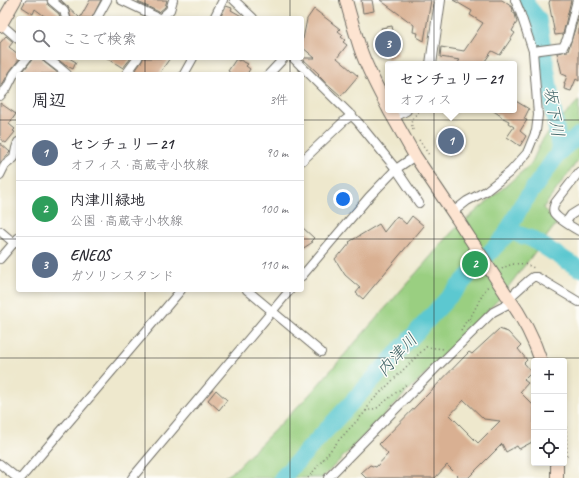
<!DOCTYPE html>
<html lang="ja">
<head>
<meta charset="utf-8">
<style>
	body { margin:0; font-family:Caveat,"Klee One",sans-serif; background:#f2f2f3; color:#2b2b33 }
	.controls { position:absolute; right:12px; bottom:12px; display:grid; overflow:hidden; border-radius:4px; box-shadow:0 2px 6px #0003 }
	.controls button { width:36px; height:36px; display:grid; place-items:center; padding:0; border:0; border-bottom:1px solid #e1e1e2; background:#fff; color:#2b2b33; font:20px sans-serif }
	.you { position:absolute; left:343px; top:199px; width:14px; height:14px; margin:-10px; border:3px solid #fff; border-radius:50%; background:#1a73e8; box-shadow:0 0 0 6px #1a73e833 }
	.badge { display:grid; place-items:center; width:26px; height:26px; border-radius:50%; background:#c8321e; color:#fff; font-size:13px; font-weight:700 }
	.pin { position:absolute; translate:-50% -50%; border:2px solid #fff; box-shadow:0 1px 4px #0006 }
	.popup { position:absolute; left:385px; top:61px; width:132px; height:52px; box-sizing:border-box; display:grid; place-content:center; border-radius:4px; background:#fff; filter:drop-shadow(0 1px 3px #0005); font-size:13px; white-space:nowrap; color:#7c7c81 }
	.popup b { font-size:15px; color:#2b2b33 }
	.popup::after { content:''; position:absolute; left:50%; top:100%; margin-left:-8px; border:8px solid transparent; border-top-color:#fff }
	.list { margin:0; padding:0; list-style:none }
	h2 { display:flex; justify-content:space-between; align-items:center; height:52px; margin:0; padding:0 16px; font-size:17px }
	h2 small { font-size:13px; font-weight:400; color:#7c7c81 }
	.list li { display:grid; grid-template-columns:26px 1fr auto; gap:12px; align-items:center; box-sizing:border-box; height:56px; padding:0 16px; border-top:1px solid #e1e1e2 }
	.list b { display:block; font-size:15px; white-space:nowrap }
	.list p { margin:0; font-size:13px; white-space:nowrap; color:#7c7c81 }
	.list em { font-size:13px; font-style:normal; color:#7c7c81 }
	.icon { flex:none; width:22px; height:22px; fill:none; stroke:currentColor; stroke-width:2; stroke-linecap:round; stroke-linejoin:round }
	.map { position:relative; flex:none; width:579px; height:478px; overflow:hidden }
	.search { position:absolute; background:#fff; box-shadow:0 2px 6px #0003; left:16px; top:16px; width:288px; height:44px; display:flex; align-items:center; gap:10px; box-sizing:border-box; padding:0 14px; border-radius:4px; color:#7c7c81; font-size:15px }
	.panel { position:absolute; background:#fff; box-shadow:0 2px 6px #0003; left:16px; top:72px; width:288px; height:220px; border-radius:4px }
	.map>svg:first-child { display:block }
</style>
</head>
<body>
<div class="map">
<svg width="579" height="478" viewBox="0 0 579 478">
	<rect width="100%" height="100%" fill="#fdfcf7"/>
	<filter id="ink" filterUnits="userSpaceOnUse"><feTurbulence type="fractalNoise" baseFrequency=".025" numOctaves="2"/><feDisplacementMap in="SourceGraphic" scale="8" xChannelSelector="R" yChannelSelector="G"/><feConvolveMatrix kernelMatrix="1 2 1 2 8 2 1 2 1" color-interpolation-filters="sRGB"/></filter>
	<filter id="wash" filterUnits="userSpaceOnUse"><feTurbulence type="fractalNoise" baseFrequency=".012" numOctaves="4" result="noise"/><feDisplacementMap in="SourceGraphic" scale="16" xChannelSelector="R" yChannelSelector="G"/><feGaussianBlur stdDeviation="0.9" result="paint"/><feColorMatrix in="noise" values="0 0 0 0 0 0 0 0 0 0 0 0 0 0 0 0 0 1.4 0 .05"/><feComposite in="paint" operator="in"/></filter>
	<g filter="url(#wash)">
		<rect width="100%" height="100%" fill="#eee8cd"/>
		<polygon fill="#9acf81" stroke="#627d56" points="579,100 579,159 543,208 557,223 499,299 322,478 223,478 236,469 310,394 453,231 531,164 542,140"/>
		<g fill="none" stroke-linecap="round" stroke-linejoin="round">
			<g stroke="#5bc8d0" stroke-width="17">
				<polyline points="560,151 579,135"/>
				<polyline points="505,236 521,206 560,151 538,19 526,4 526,0"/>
				<polyline points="282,478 505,236 512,232 532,239 570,263 579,268"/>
			</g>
		</g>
		<g id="blocks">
			<g fill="#d9b092" fill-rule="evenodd">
				<polygon points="26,0 47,0 48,5 59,14 60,18 47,18 35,9 33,14 22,7"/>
				<polygon points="59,0 61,0 80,18 90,0 101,0 92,18 71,18 68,7"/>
				<polygon points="139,0 167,0 165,7 159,12 138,2"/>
				<polygon points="361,0 372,0 374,11 363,13"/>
				<polygon points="380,0 431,0 424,41 417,37 418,33 413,32 414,25"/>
				<polygon points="453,0 502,0 512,7 513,10 512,12 515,14 517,22 512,31 515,33 500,55 492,51 483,64 457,64 460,60 440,57 441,47 464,51 483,23 470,15 472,11"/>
				<polygon points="550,0 571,0 563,34 555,35 549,3"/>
				<polygon points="226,6 232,8 231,10 245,18 220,18"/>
				<polygon points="314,9 340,29 338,31 343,35 341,37 345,40 343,42 347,45 337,58 358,76 341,96 322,79 318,75 319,74 302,58 315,58 302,47 302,40 303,39 307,19"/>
				<polygon points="579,16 579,81 576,79 571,91 564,89 565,84 564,84 567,76 562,74 557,53 567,51 568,51"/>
				<polygon points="392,26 398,56 387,59 381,28"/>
				<polygon points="6,36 13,42 9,47 18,54 18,58 20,58 10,71 2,85 0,88 0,43"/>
				<polygon points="32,58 42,58 44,62 59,74 21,74 31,61"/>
				<polygon points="56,58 69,58 76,62 73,69 65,65"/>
				<polygon points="107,58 131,58 123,68"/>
				<polygon points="143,58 170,58 159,74 133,74 142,61"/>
				<polygon points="236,59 239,61 240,60 248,64 246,66 250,69 247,74 232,74 228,71"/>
				<polygon points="514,100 529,109 524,119 527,120 520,131 526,136 520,146 507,137 514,127 508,123 509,121 501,117 501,116 492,110 514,110"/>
				<polygon points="0,103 16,114 9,124 15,129 13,131 15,132 6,143 0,139"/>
				<polygon points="453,129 463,144 458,147 460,151 453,155 451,151 448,153 438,137"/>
				<polygon points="0,143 10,152 0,163"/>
				<polygon points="397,216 406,224 412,216 424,226 363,299 356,293 360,288 345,275 335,259 340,253 341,254 350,243 349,242 379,224 384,232"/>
				<polygon points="302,227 314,238 311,241 313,242 302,249"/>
				<path d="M499,329L508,332L521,346L518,349L527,360L524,363L532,372L524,380L528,383L520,392L534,406V441L519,449L517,446L506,452L502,444L468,478H460L447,465L435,478H366L361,473L370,465L376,467L388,454L379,444L469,352L472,354ZM464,400L484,419L500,421L478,443L450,415Z"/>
				<polygon points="216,390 227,400 219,410 208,400"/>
			</g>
		</g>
	</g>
	<g filter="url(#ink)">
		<use href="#blocks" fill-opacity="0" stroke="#6f6d64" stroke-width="1"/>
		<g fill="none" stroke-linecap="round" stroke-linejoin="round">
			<defs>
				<g id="minor">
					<polyline points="53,0 52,1 64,11 66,18"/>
					<polyline points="121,0 159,18"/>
					<polyline points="234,0 253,18"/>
					<polyline points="97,18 107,0"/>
					<polyline points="161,18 170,10 173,0"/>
					<polyline points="214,18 223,0"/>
					<polyline points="1,24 18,39"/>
					<polyline points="533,51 563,47 567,39 577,0"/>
					<polyline points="47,58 60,68 67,74"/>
					<polyline points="293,58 358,122 396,169 419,203"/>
					<polyline points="126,74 138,58"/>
					<polyline points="184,74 193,58"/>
					<polyline points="269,74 284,58"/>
					<polyline points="0,96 7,88 14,74 27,58"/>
					<polyline points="302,161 344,121 352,115"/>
					<path d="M579,172L555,203C554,206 552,209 554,213C558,219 572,227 579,231"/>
					<polyline points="0,175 5,165 14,158 16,148 18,142"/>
					<polyline points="453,212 467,201 486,191 510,172 527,153 536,131 538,115 533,51 520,12 515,0"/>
					<polyline points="566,222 571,215 579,210"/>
					<polyline points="0,231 14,243"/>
					<polyline points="0,259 18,238"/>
					<polyline points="302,276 369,197 396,169 415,156"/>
					<polyline points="247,290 321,352"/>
					<polyline points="509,298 529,280 533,277 537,277 579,302"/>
					<polyline points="0,464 17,478"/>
					<polyline points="21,478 181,290"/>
					<polyline points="132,478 290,290"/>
					<polyline points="328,478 437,367 493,312 512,302"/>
				</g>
				<g id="tertiary">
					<polyline points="431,64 440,0"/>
					<polyline points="393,117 406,110"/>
				</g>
				<g id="secondary">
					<path d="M346,0C350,16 355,32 360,48C367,69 378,89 388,108"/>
					<polyline points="0,26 15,0"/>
					<polyline points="389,110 415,156 456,217"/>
					<path d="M506,294C521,315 533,336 541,361"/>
					<polyline points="557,478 557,463"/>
				</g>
			</defs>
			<use href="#minor" stroke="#6f6d64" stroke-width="10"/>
			<use href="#tertiary" stroke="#6f6d64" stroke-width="12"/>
			<use href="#secondary" stroke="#6f6d64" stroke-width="14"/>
			<g stroke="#6f6d64" stroke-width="1.5" stroke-dasharray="1 3" stroke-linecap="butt">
				<polyline points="413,130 411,123 413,118 420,110"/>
				<polyline points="419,140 429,155"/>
				<path d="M502,269C512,262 524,262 534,268"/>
				<polyline points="471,322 469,320 484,292 488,286"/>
				<polyline points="461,330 467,320 471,317"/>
				<polyline points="366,411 370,403 426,347 444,349"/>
				<polyline points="564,411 566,426 567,458"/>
				<polyline points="308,478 339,440 366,411 377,408 408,383"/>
			</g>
			<use href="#minor" stroke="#fff" stroke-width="8"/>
			<use href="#tertiary" stroke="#fff" stroke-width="10"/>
			<use href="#secondary" stroke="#fde4d1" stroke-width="12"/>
			<defs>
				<polyline id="secondary-bridge" points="456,217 506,294"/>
			</defs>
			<use href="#secondary-bridge" stroke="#6f6d64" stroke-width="14" stroke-linecap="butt"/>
			<use href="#secondary-bridge" stroke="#fde4d1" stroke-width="12"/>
		</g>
	</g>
	<path fill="none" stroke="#2b2b2b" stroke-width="1" stroke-opacity="0.55" d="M145,0V18M290,0V18M434,0V478M145,58V74M290,58V74M0,120H18M302,120H579M0,239H18M302,239H579M145,290V478M290,290V478M0,358H579"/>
	<g text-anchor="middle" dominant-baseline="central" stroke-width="3" stroke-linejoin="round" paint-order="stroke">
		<g font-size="17" font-style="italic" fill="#3c6265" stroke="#fdfcf7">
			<text transform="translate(554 112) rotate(80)">坂下川</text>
			<text transform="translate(397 355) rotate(-47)">内津川</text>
		</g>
	</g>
</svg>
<div class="controls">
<button>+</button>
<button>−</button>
<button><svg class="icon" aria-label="locate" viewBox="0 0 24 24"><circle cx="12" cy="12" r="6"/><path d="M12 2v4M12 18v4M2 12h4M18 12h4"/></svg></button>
</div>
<div class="you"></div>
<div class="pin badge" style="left:451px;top:141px;background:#5c6f8a">1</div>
<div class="popup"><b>センチュリー21</b>オフィス</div>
<div class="pin badge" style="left:475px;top:264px;background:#2e9e5b">2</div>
<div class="pin badge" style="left:388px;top:44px;background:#5c6f8a">3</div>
<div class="search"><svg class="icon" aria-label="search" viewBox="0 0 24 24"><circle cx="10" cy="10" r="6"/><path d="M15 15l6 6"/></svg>ここで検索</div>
<section class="panel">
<h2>周辺<small>3件</small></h2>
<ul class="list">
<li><span class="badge" style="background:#5c6f8a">1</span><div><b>センチュリー21</b><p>オフィス · 高蔵寺小牧線</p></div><em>90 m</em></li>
<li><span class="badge" style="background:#2e9e5b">2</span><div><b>内津川緑地</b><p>公園 · 高蔵寺小牧線</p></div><em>100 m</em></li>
<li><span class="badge" style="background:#5c6f8a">3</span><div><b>ENEOS</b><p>ガソリンスタンド</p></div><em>110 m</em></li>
</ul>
</section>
</div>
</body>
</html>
